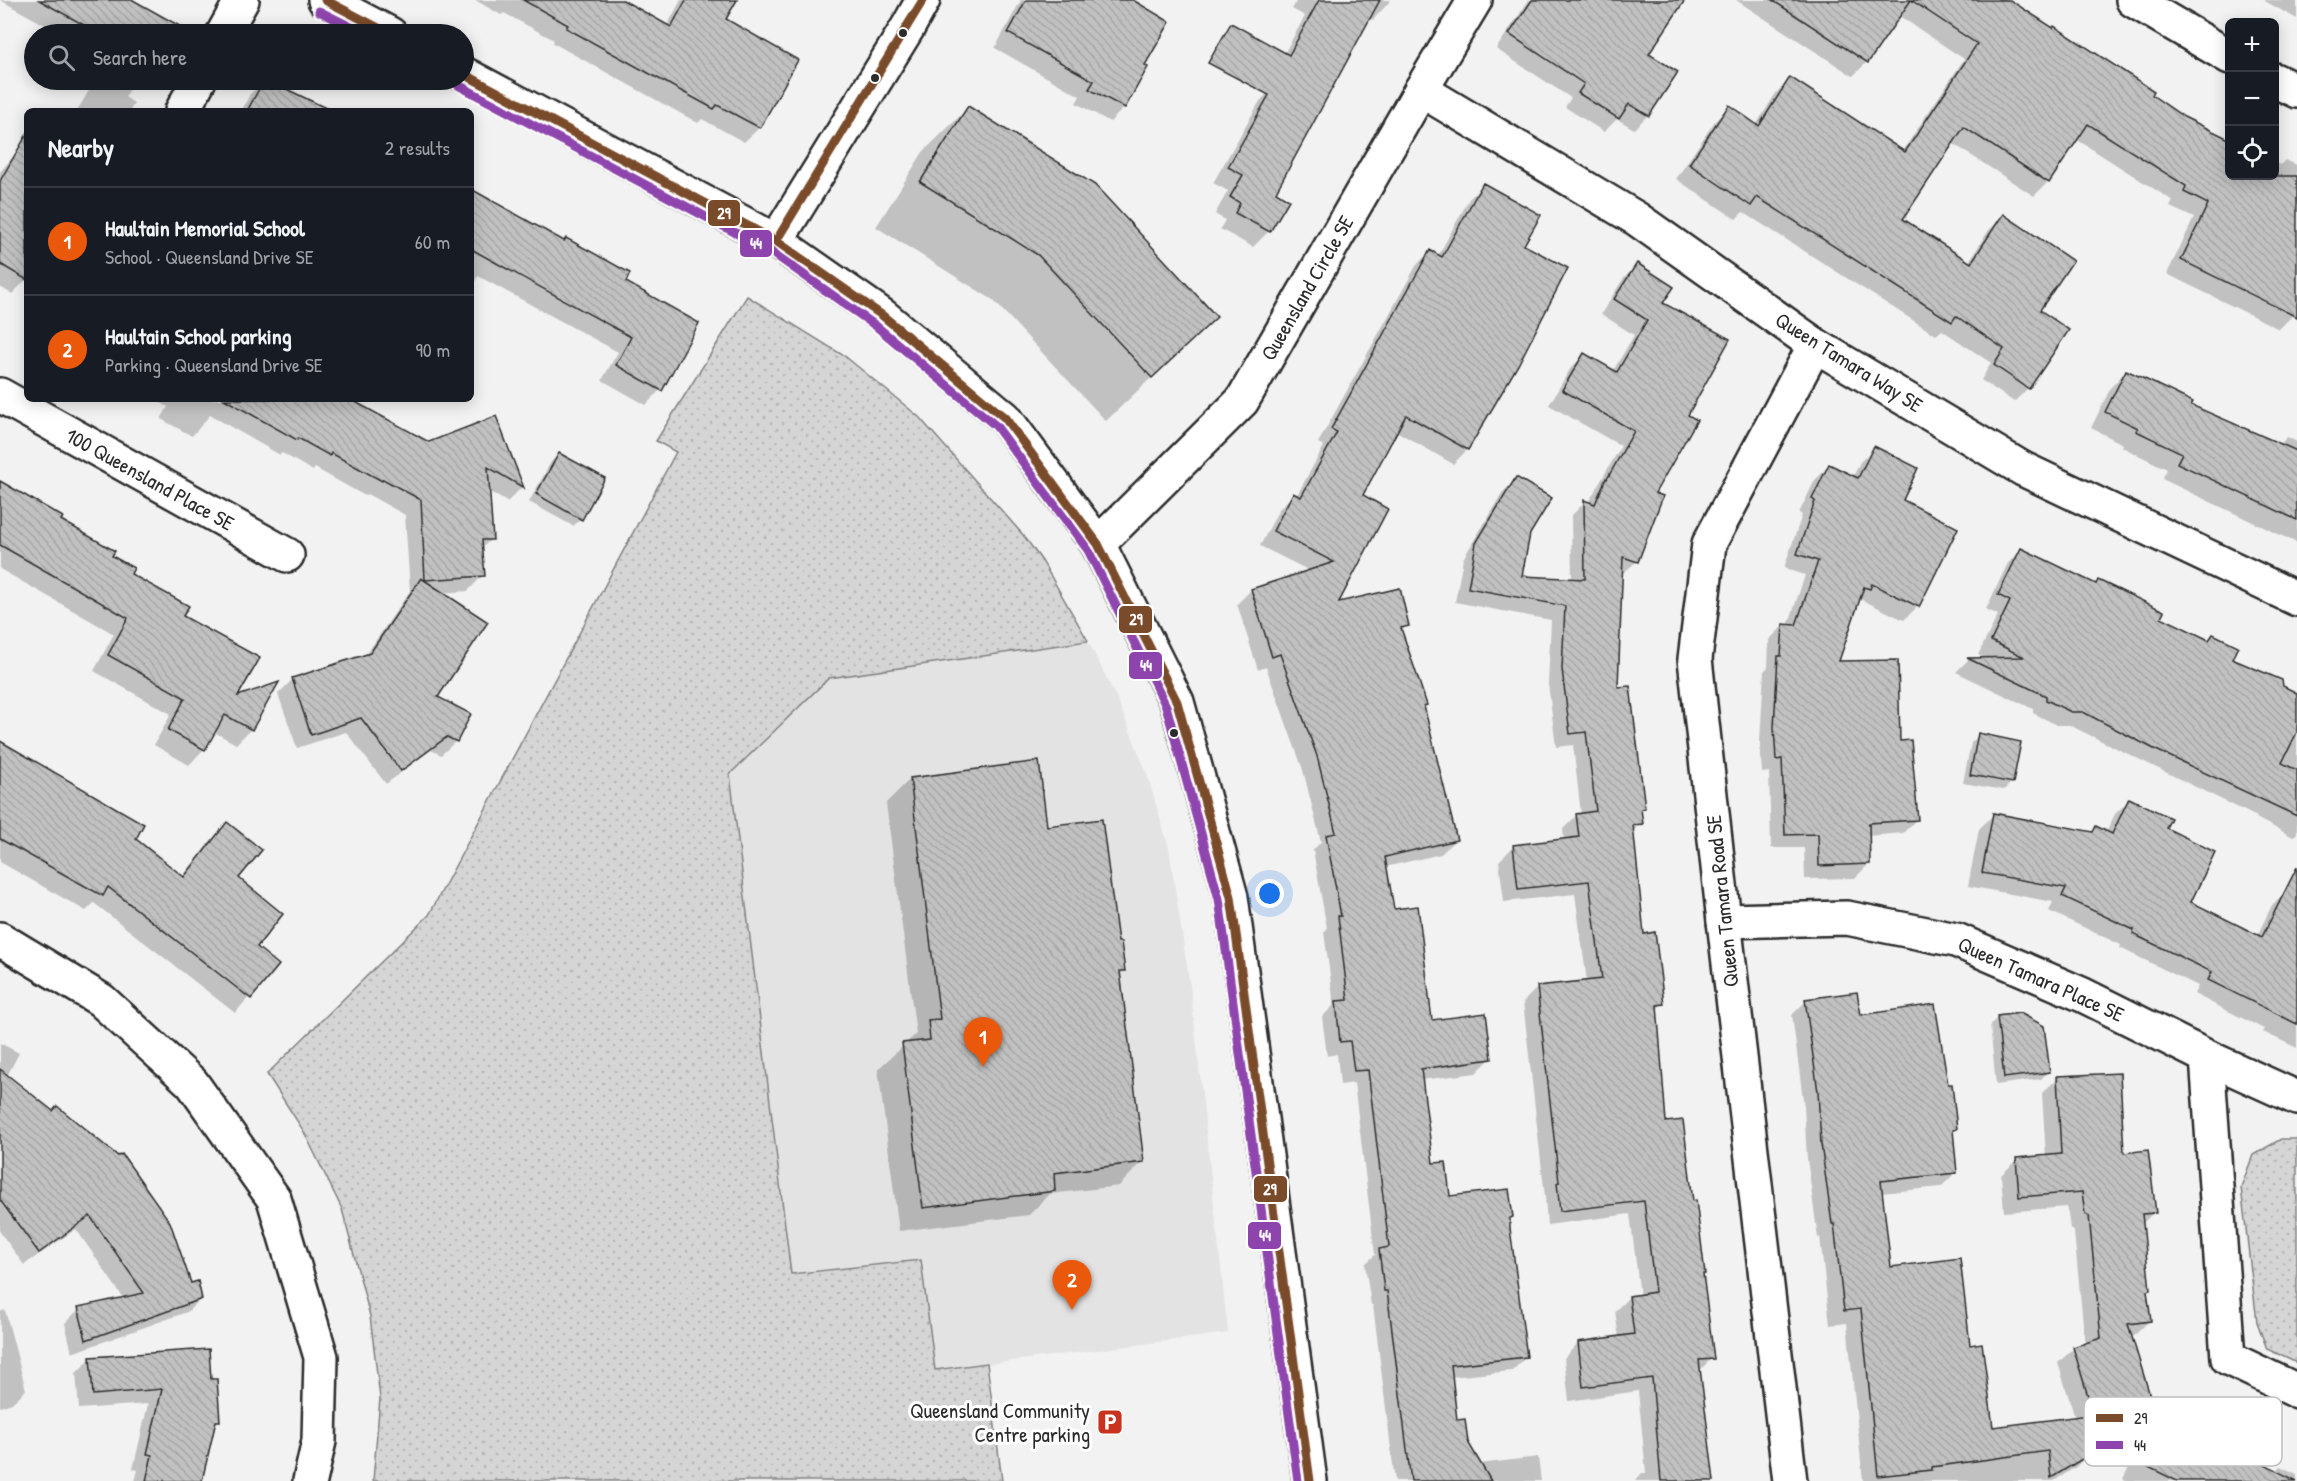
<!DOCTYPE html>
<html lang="en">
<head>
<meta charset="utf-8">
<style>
	body { margin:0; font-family:"Patrick Hand",sans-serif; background:#242831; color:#f1f3f6 }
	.controls { position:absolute; right:18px; top:18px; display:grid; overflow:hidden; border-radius:9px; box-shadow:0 3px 15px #0003 }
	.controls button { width:54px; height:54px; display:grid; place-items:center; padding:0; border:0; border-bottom:2px solid #363941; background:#171b24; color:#f1f3f6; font:30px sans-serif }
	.you { position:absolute; left:1270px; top:894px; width:21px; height:21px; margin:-15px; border:4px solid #fff; border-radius:50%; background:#1a73e8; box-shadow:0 0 0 9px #1a73e833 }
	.badge { display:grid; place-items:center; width:39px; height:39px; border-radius:50%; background:#ea580c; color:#fff; font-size:20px; font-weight:700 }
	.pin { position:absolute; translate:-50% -50px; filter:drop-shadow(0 2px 3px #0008) }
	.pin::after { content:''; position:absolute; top:32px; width:21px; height:18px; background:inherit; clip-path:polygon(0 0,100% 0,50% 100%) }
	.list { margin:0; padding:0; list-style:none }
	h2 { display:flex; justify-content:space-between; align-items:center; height:78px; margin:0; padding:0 24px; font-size:26px }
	h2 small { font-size:20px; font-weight:400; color:#9ea1a6 }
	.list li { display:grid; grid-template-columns:39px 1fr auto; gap:18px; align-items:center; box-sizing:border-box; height:108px; padding:0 24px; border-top:2px solid #363941 }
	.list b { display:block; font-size:22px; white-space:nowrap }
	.list p { margin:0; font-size:20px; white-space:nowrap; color:#9ea1a6 }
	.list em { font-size:20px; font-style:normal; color:#9ea1a6 }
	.icon { flex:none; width:33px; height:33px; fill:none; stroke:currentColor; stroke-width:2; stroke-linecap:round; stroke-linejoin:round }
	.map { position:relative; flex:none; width:2297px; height:1481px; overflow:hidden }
	.search { position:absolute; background:#171b24; box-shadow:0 3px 15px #0003; left:24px; top:24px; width:450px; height:66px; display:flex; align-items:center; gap:15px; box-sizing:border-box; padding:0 21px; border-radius:33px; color:#9ea1a6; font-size:22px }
	.panel { position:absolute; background:#171b24; box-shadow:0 3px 15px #0003; left:24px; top:108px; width:450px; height:294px; border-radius:9px }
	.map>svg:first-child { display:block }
</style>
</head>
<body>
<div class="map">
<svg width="2297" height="1481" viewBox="0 0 2297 1481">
	<defs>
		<pattern id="park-dots" width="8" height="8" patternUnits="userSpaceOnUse" patternTransform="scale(1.5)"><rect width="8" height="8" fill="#d5d5d5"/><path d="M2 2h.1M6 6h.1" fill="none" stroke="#b7b7b7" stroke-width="1.8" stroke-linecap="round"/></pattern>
		<pattern id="building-back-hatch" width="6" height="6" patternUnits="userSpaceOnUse" patternTransform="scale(1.5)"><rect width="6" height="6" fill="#c1c1c1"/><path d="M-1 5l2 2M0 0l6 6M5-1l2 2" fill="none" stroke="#a6a6a6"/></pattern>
	</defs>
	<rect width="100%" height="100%" fill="#f2f2f2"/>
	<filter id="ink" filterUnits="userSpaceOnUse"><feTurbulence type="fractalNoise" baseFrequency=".0167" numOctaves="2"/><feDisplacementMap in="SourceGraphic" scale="12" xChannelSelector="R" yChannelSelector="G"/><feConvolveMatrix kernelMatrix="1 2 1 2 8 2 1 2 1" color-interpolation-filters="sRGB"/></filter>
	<g filter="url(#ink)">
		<polygon fill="#e3e3e3" points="1088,641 1118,701 1147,774 1169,848 1191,993 1228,1333 935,1371 921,1260 791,1274 730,774 829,678"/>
		<g fill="url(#park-dots)" stroke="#808080" stroke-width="1.5">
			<polygon points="747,296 846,357 919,417 1024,536 1042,561 1088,641 829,678 730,774 791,1274 921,1260 935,1370 987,1363 1002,1481 373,1481 380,1398 370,1316 342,1209 303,1130 267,1074 429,915 676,452 656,441"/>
			<polygon points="2281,1139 2297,1139 2297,1363 2267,1349 2257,1322 2241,1187 2253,1155"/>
		</g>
		<g fill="#0003">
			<polygon points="0,0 135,0 139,3 138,5 168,21 161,34 61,34"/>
			<polygon points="475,0 620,0 667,26 681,0 735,0 724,20 796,60 759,128 744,142 702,119 698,123 553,43 554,40 504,13 501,15"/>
			<polygon points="1021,0 1129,0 1143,66 1146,68 1124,108 1110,122 1076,103 1080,96 995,48"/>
			<polygon points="1297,0 1391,0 1373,20 1368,17 1328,78 1285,52 1305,16 1292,9"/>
			<polygon points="1529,0 1673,0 1647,54 1648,115 1634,129 1617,119 1604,132 1565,107 1571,98 1496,49"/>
			<polygon points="1736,0 2008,0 2183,118 2230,140 2230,176 2274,176 2274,162 2280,165 2285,160 2297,165 2297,306 2293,315 2279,329 2167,274 2194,218 2170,207 2173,201 2076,139 2048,182 2034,196 1952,143 1901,220 1968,263 1989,230 2004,216 2038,311 2028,388 2014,402 1981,380 1991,363 1942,330 1936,335 1743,212 1736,219 1676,179 1715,121 1729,107 1756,125 1776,93 1790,79 1902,152 1964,59 1898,15 1867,62 1853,76"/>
			<polygon points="2263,0 2297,0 2297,19"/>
			<polygon points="95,80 135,80 125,97 134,103 130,111 77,111"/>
			<polygon points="265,80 330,111 241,111 250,94"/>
			<polygon points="1276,85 1269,231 1253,247 1220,229 1225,220 1215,214 1228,191 1213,183 1260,101"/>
			<polygon points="968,108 1215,317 1106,421 993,300 876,227 923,152"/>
			<polygon points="17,152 27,158 27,279 12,294 0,287 0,172"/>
			<polygon points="1483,185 1522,246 1467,450 1453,464 1396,431 1360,496 1336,605 1407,625 1401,632 1423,707 1455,840 1441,854 1385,867 1393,910 1431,1022 1490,1059 1476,1073 1421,1080 1432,1165 1449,1198 1511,1217 1509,1219 1526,1357 1512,1371 1451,1377 1456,1422 1479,1464 1538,1457 1541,1481 1395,1481 1373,1305 1371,1305 1365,1264 1375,1255 1354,1083 1340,1085 1337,1054 1327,1056 1322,1017 1334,1005 1324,932 1327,929 1313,850 1321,842 1303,770 1266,667 1258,670 1237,604 1251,590 1310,571 1260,546 1279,509 1293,495 1296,497 1324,446 1318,443 1416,266 1430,251 1438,256 1469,199"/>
			<polygon points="471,191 624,283 660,390 646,405 602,380 618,352 478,276 471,288"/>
			<polygon points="1637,265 1661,304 1686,415 1653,494 1637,561 1621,575 1617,689 1644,808 1640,811 1641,823 1632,832 1642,935 1663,1003 1656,1010 1665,1123 1692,1202 1704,1274 1701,1276 1712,1358 1699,1371 1712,1481 1635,1481 1642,1473 1646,1473 1638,1391 1569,1401 1564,1358 1578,1343 1619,1338 1615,1311 1629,1297 1640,1296 1630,1214 1547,1225 1545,1197 1523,1002 1537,988 1587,982 1575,894 1504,902 1499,861 1514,846 1564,840 1563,829 1577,815 1581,814 1573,745 1556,747 1548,684 1551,620 1455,602 1463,559 1502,493 1516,479 1529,533 1521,577 1572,580 1571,516 1585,502 1588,503 1621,446 1549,405 1570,369 1584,355 1613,371 1634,335 1601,314 1623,279"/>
			<polygon points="2126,371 2189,406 2279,445 2287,437 2297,442 2297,543 2162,479 2167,469 2122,447 2123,444 2091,428 2111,387"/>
			<polygon points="154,399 361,399 358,405 429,444 495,418 522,487 507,502 488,491 491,539 482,548 483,575 468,591 440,593 436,697 456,741 441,755 431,750 386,784 346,732 297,748 278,694 293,679 365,656 410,591 405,515 367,494 365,496 315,468 313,471 282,453 280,455 210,415 192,436 161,419 168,407"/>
			<polygon points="1874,448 1901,501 1918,606 1904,620 1858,598 1836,663 1898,742 1917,819 1903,833 1868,836 1869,864 1855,878 1805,879 1804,848 1771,848 1769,772 1762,773 1760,742 1764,671 1768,667 1769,640 1783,626 1788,626 1805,575 1784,568 1802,515 1799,513 1815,480 1829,466 1853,477 1860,462"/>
			<polygon points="559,454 581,519 573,526 529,502 551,462"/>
			<polygon points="0,483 59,520 110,556 129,575 181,616 234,698 251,729 236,744 214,732 204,749 189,765 154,745 171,714 94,671 114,634 0,569"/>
			<polygon points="2022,550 2095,585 2098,582 2159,618 2207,641 2213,635 2230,660 2297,694 2297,833 2293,837 2256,818 2257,817 2069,725 2057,725 2033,713 2033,709 1956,672 1968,660 1988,659 1978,655 1998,615 1986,609 2008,563"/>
			<polygon points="1979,735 2011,783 2004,790 1963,783 1971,743"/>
			<polygon points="0,743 134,839 182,877 212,839 228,824 237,879 254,947 277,965 235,1013 94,903 86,911 0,862"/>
			<polygon points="910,779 1045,828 1117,944 1124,970 1119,975 1143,1161 1119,1186 1050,1194 1029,1215 899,1231 878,1069 916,1034 886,803"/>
			<polygon points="2129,800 2164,829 2189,903 2257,936 2272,905 2286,891 2297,896 2297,1048 2263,1032 2264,1029 2194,994 2198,986 2120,948 2121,945 2049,911 2053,902 1968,886 1979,829 1993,815 2090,834 2096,828 2106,833 2115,814"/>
			<polygon points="1806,1001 1859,1016 1955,1129 1952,1133 1956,1172 1941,1187 1881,1193 1890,1268 1969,1347 1991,1428 2075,1418 2058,1363 2074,1348 2085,1344 2074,1232 2070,1229 2067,1207 2004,1212 2001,1175 2017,1160 2046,1157 2042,1093 2058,1078 2122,1155 2154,1212 2142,1224 2149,1290 2146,1293 2149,1321 2134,1336 2131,1336 2150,1401 2135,1417 2088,1431 2090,1452 2076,1467 2054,1481 1863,1481 1847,1323 1830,1325 1820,1237 1818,1238 1807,1159 1804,1107 1792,1015"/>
			<polygon points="1998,1017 2049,1071 2041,1079 1996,1085 1990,1025"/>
			<polygon points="0,1043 19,1053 7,1076 201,1299 187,1312 72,1353 65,1323 79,1309 124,1299 76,1229 24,1265 0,1232"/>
			<polygon points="5,1310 26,1390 12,1403 0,1407 0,1312"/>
			<polygon points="91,1358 209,1381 218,1420 213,1425 201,1481 135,1481 138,1470 133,1469 148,1404 79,1409 76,1373"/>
			<polygon points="2163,1413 2224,1447 2275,1471 2280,1466 2297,1474 2297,1481 2128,1481 2123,1479 2147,1430"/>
		</g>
		<g fill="url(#building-back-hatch)" stroke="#2b2b2b" stroke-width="1.5">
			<polygon points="39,0 133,0 194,34 100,34"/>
			<polygon points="523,0 623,0 671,27 686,0 737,0 726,19 798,60 760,128 717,105 714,109 566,28 568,25"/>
			<polygon points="1026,0 1133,0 1170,22 1145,65 1148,67 1125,108 1089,89 1094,81 1008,33"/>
			<polygon points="1319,0 1380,0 1276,192 1289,200 1270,232 1235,213 1240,203 1230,197 1243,175 1228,167 1269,95 1208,63 1231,23 1289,55"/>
			<polygon points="1532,0 1685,0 1649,54 1678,72 1649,116 1629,104 1619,119 1578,93 1584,84 1509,34"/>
			<polygon points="1772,0 2010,0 2053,28 2054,26 2154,91 2152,95 2184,117 2229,139 2229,176 2297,176 2297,317 2181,260 2208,204 2184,192 2186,186 2088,124 2049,183 1964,127 1903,219 1971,263 2003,214 2073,261 2040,310 2069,330 2029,389 1994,365 2004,349 1956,316 1952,322 1757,197 1751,206 1689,164 1729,105 1759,126 1790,77 1905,152 1977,44 1911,0 1868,63"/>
			<polygon points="264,80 268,80 332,111 247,111"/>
			<polygon points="968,106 1095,185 1217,317 1152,378 1038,255 920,182"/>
			<polygon points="27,134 27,280 0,264 0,181"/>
			<polygon points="1483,183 1541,215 1524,245 1568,268 1518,365 1468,450 1406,415 1363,495 1388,509 1339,602 1400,588 1409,626 1401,628 1427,705 1424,706 1457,840 1385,857 1394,909 1418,906 1432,1020 1486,1013 1492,1059 1421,1069 1433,1163 1446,1162 1450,1196 1509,1189 1513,1217 1510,1218 1510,1228 1527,1357 1451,1365 1457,1420 1465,1419 1468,1442 1491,1481 1411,1481 1387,1291 1384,1291 1379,1249 1389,1247 1368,1070 1354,1071 1350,1041 1340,1042 1336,1001 1348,1000 1338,916 1341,916 1326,835 1336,833 1317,756 1280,654 1272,657 1251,589 1334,562 1273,531 1293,493 1301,497 1337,432 1331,429 1430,250 1442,257"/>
			<polygon points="471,189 564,241 566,238 630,273 626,282 699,323 662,391 616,365 631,337 471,249"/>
			<polygon points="1637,263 1674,287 1663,303 1730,339 1688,415 1697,420 1655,493 1663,496 1638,562 1623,557 1618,687 1630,686 1645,808 1641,809 1643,824 1633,825 1644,934 1655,932 1664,1004 1657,1005 1666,1122 1683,1120 1693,1201 1696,1200 1705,1274 1703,1274 1714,1359 1699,1360 1714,1481 1661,1481 1652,1378 1583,1387 1578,1342 1634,1334 1629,1296 1655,1292 1644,1201 1560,1211 1557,1183 1559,1182 1537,986 1602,979 1589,881 1518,889 1513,845 1579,837 1576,814 1596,811 1586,732 1570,734 1562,669 1565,606 1468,588 1476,543 1516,477 1552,498 1530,534 1522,576 1585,579 1584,500 1595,504 1606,478 1607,479 1634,431 1562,390 1584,353 1617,372 1647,320 1614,299"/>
			<polygon points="2126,370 2193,402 2191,405 2297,451 2297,520 2177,463 2182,453 2136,431 2138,428 2105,412"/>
			<polygon points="224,399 350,399 429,442 496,416 524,488 488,467 493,540 482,540 485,576 425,580 421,500 383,479 382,481 331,453 330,456 298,438 297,440"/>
			<polygon points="1874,446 1918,468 1903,500 1958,528 1919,607 1872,584 1870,589 1864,587 1839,661 1898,660 1900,741 1911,740 1918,820 1869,823 1870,864 1819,866 1818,834 1785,835 1782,759 1776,760 1774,727 1778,656 1781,656 1783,624 1796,625 1818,561 1797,554 1815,501 1812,499 1829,464 1858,478"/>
			<polygon points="559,453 605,478 582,520 536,494"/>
			<polygon points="0,481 63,517 61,520 115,551 112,556 134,568 131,574 189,606 183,616 260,658 238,696 279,682 252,730 225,715 205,750 168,730 185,698 108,655 128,618 0,545"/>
			<polygon points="2021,548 2096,584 2098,580 2164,611 2161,617 2209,640 2213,634 2238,646 2232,659 2282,680 2283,686 2297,693 2297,732 2282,763 2297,770 2297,816 2154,749 2083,712 2071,712 2046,700 2046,696 1967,658 2024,657 1991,641 2010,601 1998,595"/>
			<polygon points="421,578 488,622 438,697 471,714 457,742 447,737 401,771 361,718 311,735 292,678 370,653"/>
			<polygon points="1978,733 2021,742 2013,783 1970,775"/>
			<polygon points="0,741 144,824 136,839 184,877 227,822 262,850 239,878 283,914 257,947 279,965 251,999 108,887 103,896 0,839"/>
			<polygon points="1039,761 1047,826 1102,819 1118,942 1121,942 1125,971 1120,971 1144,1162 1054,1173 1055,1191 923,1208 902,1043 930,1040 928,1020 940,1019 910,778"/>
			<polygon points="2129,798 2171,818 2166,828 2215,852 2191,902 2262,937 2297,867 2297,1024 2208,980 2212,972 2133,934 2134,930 2062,896 2066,888 1982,873 1993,813 2093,832 2096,826 2112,834"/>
			<polygon points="1857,992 1861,1015 1935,1004 1948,1084 1952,1084 1957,1129 1953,1130 1957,1173 1881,1181 1891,1267 1960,1258 1970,1345 1982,1343 1993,1427 2088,1415 2092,1453 2051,1478 2048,1451 1932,1467 1932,1470 1878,1476 1861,1309 1844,1311 1834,1224 1832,1224 1821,1144 1818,1092 1805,999"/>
			<polygon points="2020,1013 2044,1026 2050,1072 2004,1078 1997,1016"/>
			<polygon points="0,1069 53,1111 57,1106 118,1156 122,1154 170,1222 191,1283 198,1281 202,1299 86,1340 78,1307 144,1293 90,1216 39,1253 0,1200"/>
			<polygon points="2120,1073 2124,1153 2148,1150 2156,1213 2142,1214 2150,1290 2147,1291 2151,1321 2128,1324 2152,1402 2095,1419 2073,1347 2101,1338 2089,1216 2085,1214 2082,1192 2019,1197 2016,1158 2061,1154 2057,1076"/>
			<polygon points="209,1349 211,1379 217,1379 220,1421 216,1421 202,1481 146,1481 152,1455 147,1454 162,1389 93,1395 90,1357"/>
			<polygon points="2163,1412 2228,1443 2226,1446 2297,1481 2177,1481 2138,1462"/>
		</g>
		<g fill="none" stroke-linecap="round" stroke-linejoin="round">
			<defs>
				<g id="minor">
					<polyline points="325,0 390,34"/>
					<polyline points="2133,0 2230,57"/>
					<polyline points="223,34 242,0"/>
					<polyline points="464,74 776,241 883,316 1005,418 1098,544 1177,702 1231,897 1310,1481"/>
					<polyline points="2274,80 2297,91"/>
					<polyline points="1421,90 1637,219 1815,345 2023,469 2297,599"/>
					<polyline points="182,111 199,80"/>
					<polyline points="776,241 908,27 923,0"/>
					<polyline points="0,395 287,555"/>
					<polyline points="1098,544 1242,401 1421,90 1475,0"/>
					<polyline points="1724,921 1847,918 1956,940 2083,995 2207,1057 2297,1098"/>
					<polyline points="0,939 101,1000 192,1083 274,1199 321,1357 319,1441 310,1481"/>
					<polyline points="2207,1057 2228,1358 2297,1391"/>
					<polyline points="1790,1481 1724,921 1695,659 1709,544 1815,345"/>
				</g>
			</defs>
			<use href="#minor" stroke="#2b2b2b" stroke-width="38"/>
			<use href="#minor" stroke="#fff" stroke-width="33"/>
			<defs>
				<g id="bus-1">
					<polyline points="325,0 390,34"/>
					<polyline points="464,74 776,241 883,316 1005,418 1098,544 1177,702 1231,897 1310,1481"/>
					<polyline points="776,241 923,0"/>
				</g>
				<g id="bus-2">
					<polyline points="319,11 365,34"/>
					<polyline points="458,85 770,251 876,326 996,426 1088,550 1166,706 1219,899 1298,1481"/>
				</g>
			</defs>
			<use href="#bus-1" stroke="#fff" stroke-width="14"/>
			<use href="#bus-2" stroke="#fff" stroke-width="14"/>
			<use href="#bus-1" stroke="#7a4b2a" stroke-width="9"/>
			<use href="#bus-2" stroke="#8e44ad" stroke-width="9"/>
		</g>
	</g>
	<defs>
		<symbol id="parking-square" viewBox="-11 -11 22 22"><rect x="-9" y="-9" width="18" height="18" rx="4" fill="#c8321e" stroke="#fff"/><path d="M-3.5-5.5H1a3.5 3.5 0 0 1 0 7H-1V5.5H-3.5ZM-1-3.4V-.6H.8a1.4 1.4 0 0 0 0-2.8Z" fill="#fff"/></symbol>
	</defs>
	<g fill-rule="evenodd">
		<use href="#parking-square" x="1095" y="1407" width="30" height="30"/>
	</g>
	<g fill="#2b2b2b" stroke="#fff" stroke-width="2">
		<circle cx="903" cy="33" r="5"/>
		<circle cx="875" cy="78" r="5"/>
		<circle cx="1174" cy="733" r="5"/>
	</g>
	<g text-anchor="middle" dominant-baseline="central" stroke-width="6" stroke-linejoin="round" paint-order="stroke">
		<g font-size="21" fill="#2b2b2b" stroke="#fff">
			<text transform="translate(1307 288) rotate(-60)">Queensland Circle SE</text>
			<text transform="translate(1849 362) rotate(32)">Queen Tamara Way SE</text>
			<text transform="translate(150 479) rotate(29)">100 Queensland Place SE</text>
			<text transform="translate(1722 901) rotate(-96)">Queen Tamara Road SE</text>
			<text transform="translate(2041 979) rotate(24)">Queen Tamara Place SE</text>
		</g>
		<g font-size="21" fill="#2b2b2b" stroke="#fff" text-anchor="end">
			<text x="1090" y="1410">Queensland Community<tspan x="1090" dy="24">Centre parking</tspan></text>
		</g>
	</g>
	<rect x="2084" y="1397" width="198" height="69" rx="9" fill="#fff" stroke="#bfbfbf" stroke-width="1.5"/>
	<rect x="2096" y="1414" width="27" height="8" fill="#7a4b2a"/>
	<rect x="2096" y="1441" width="27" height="8" fill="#8e44ad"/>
	<g font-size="16" fill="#2b2b2b">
		<text x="2134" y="1424">29</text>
		<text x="2134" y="1451">44</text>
	</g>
	<g stroke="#fff" stroke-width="2">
		<rect x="707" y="199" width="34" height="28" rx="6" fill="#7a4b2a"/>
		<rect x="739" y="229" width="34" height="29" rx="6" fill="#8e44ad"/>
		<rect x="1118" y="605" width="35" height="29" rx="6" fill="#7a4b2a"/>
		<rect x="1128" y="651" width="35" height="29" rx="6" fill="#8e44ad"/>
		<rect x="1253" y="1175" width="35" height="28" rx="6" fill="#7a4b2a"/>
		<rect x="1247" y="1221" width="35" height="29" rx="6" fill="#8e44ad"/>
	</g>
	<g font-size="16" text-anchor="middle" font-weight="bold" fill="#fff">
		<text x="724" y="219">29</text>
		<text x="756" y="249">44</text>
		<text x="1136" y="625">29</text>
		<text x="1146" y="671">44</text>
		<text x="1270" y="1195">29</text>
		<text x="1265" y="1241">44</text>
	</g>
</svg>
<div class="controls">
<button>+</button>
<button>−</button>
<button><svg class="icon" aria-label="locate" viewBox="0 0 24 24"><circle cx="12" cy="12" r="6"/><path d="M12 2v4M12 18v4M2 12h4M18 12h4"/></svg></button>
</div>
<div class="you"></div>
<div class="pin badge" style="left:983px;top:1067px">1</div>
<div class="pin badge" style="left:1072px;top:1310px">2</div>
<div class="search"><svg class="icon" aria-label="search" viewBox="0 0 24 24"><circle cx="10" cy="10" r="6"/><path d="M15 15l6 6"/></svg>Search here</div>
<section class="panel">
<h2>Nearby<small>2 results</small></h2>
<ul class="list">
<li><span class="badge">1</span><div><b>Haultain Memorial School</b><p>School · Queensland Drive SE</p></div><em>60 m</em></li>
<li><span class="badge">2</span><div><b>Haultain School parking</b><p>Parking · Queensland Drive SE</p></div><em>90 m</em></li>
</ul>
</section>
</div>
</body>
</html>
